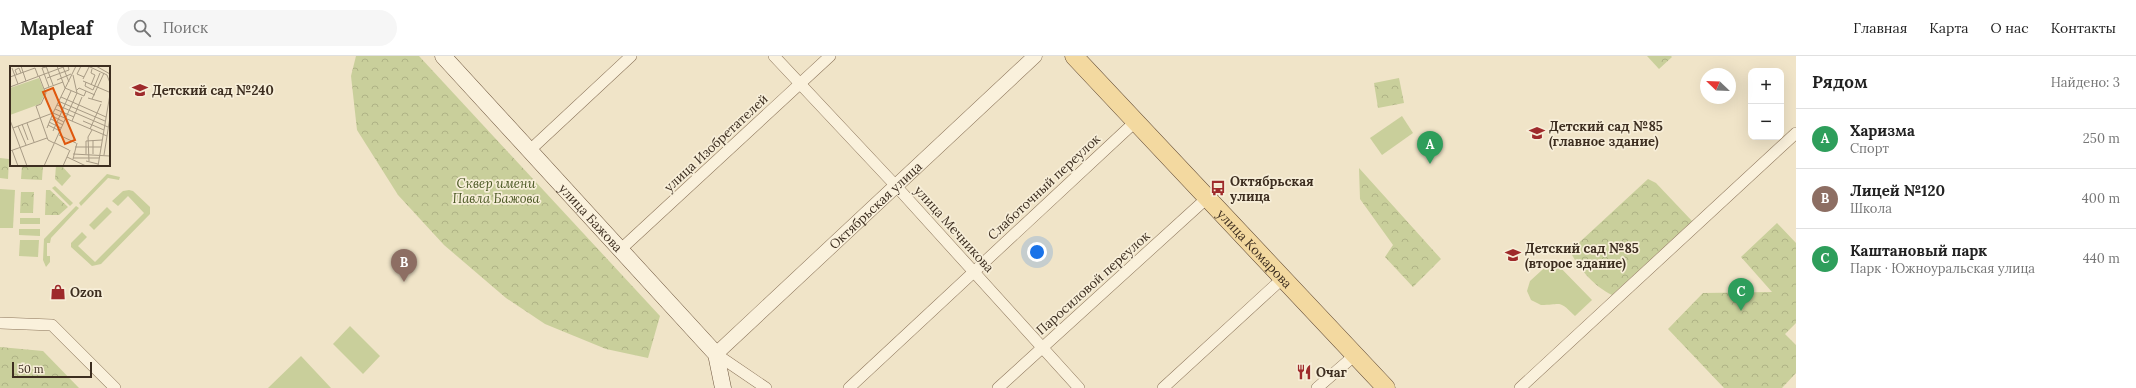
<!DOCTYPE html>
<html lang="ru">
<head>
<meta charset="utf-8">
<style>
	body { margin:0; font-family:Lora,serif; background:#f6f6f6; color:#222 }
	.controls { position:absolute; right:12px; top:12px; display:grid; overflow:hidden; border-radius:8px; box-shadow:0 4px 16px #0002 }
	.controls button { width:36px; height:36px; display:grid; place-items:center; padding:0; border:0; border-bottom:1px solid #e0e0e0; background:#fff; color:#222; font:20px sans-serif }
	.compass { position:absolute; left:1700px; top:12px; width:36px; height:36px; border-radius:50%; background:#fff; box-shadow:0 4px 16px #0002; rotate:293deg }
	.scale { position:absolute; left:12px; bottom:10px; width:80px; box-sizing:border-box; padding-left:4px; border:2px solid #3d2e20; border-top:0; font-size:11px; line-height:14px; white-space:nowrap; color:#3d2e20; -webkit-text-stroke:3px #f7eed8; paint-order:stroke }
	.you { position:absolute; left:1037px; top:196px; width:14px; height:14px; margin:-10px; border:3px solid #fff; border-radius:50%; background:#1a73e8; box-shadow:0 0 0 6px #1a73e833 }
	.badge { display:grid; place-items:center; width:26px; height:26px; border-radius:50%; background:#0f766e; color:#fff; font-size:13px; font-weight:700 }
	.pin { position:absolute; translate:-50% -33px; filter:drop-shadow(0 1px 2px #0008) }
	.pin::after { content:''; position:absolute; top:21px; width:14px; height:12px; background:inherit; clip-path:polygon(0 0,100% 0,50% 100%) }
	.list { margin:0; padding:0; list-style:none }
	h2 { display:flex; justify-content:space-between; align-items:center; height:52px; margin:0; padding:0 16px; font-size:17px }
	h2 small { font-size:13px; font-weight:400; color:#767676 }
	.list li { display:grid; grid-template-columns:26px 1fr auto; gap:12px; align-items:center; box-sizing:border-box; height:60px; padding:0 16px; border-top:1px solid #e0e0e0 }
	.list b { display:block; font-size:15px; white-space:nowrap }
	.list p { margin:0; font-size:13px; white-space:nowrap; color:#767676 }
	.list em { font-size:13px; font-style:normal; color:#767676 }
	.icon { flex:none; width:22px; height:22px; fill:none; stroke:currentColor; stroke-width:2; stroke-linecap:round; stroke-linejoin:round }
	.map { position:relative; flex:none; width:1796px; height:332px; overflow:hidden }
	header { display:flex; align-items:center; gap:24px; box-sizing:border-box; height:56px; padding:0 20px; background:#fff; border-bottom:1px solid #e0e0e0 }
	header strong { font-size:19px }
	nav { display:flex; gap:22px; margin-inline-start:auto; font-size:14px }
	.search { width:280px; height:36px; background:#f6f6f6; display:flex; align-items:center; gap:10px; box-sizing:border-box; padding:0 14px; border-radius:22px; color:#767676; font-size:15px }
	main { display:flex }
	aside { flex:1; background:#fff }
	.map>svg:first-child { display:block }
</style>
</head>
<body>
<header>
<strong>Mapleaf</strong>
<div class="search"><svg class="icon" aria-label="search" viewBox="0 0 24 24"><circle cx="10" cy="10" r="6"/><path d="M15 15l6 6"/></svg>Поиск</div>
<nav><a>Главная</a><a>Карта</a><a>О нас</a><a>Контакты</a></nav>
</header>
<main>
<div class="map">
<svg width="1796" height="332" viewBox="0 0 1796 332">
	<defs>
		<pattern id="forest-crowns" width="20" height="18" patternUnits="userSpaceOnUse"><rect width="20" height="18" fill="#c9cf9b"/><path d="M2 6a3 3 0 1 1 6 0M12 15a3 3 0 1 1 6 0" fill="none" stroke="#aeb285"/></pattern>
	</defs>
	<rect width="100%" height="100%" fill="#f0e4c8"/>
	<g fill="#c9cf9b">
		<polygon points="1402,60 1413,77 1382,99 1370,82"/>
		<polygon points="107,118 120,121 119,124 108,122 81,150 79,147"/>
		<polygon points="55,130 73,147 70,150 52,132"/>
		<polygon points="0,133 15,134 13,172 0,172"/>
		<polygon points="129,134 133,135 150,151 150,158 101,208 92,210 71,191 71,187 82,176 87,181 78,190 95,206 144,157 128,140 118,150 112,145 123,135"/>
		<polygon points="76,150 79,152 51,182 50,187 47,187 47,200 50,200 50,206 46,211 43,204 44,183"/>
		<polygon points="107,151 112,156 94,174 89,169"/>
		<rect x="20" y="162" width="20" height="6"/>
		<polygon points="19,173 40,173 40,180 19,179"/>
		<polygon points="20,184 39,184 38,201 19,200"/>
		<path d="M1553,204L1592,244L1575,260C1558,243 1562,249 1541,249L1531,244L1527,235L1530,225Z"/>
		<polygon points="350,270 380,300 363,318 333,288"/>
		<polygon points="301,300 331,332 268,332"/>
	</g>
	<g fill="url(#forest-crowns)">
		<polygon points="356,0 419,0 660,260 648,302 606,293 545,268 506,242 444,189 398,139 357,74 351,20"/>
		<polygon points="1647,0 1671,0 1672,1 1659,13"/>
		<polygon points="1399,22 1404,47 1378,52 1374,27"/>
		<polygon points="0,102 9,103 8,123 0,122"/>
		<polygon points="22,109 43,109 42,124 21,123"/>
		<polygon points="56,109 61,109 71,120 62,130 55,123"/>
		<polygon points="1359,112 1441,203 1413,231 1385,201 1393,189 1360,143"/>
		<path d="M1648,123L1656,127L1692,165L1612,239C1595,231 1578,212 1570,195Z"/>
		<polygon points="46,134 50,134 68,151 59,159 45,159"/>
		<polygon points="21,136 34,136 33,157 20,157"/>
		<polygon points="1777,167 1796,187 1796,267 1785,278 1796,289 1796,317 1782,332 1724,332 1668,273 1703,237 1772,236 1741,201"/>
		<polygon points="0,291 43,295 79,332 0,332"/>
	</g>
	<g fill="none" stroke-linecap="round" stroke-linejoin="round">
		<defs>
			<g id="minor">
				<polyline points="774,0 896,130 1079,332"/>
				<polyline points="529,95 631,0"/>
				<polyline points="620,194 830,0"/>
				<polyline points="0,267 52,269 115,332"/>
				<polyline points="716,298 766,332"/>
				<polyline points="849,332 1136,65"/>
				<polyline points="998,332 1207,142"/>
				<polyline points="1163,332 1283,222"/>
				<polyline points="1317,332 1355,299"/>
				<polyline points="1520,332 1796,77"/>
			</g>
			<g id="tertiary">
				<path id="s1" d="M716,298L1035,0"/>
			</g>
			<g id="secondary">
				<path id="s2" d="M443,0L716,298L723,332"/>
			</g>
			<g id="primary">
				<path id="s3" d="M1074,0L1386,332"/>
			</g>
		</defs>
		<use href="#minor" stroke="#8d765c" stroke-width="12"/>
		<use href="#tertiary" stroke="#8d765c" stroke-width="15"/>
		<use href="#secondary" stroke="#6f573f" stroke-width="17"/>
		<use href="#primary" stroke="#5b4430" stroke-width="19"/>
		<use href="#minor" stroke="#faf1dc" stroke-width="11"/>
		<use href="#tertiary" stroke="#faf1dc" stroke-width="14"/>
		<use href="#secondary" stroke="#faf1dc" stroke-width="16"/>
		<use href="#primary" stroke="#f3d9a0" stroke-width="18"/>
	</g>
	<defs>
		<symbol id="school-bare" viewBox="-9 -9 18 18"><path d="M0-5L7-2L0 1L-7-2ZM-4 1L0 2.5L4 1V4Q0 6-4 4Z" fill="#9e2a2b" stroke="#f7eed8" stroke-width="2.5" paint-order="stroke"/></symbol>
		<symbol id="bus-bare" viewBox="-9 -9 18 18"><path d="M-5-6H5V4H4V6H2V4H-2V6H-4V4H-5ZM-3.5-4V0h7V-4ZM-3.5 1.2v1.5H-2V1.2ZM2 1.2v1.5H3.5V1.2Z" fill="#9e2a2b" stroke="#f7eed8" stroke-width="2.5" paint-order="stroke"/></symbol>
		<symbol id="shop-bare" viewBox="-9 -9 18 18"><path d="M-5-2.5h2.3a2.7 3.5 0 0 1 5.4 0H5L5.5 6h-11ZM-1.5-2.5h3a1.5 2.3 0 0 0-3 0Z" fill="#9e2a2b" stroke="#f7eed8" stroke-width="2.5" paint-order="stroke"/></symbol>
		<symbol id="restaurant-bare" viewBox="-9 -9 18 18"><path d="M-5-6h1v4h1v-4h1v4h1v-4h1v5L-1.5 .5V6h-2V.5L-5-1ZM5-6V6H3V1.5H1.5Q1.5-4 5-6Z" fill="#9e2a2b" stroke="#f7eed8" stroke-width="2.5" paint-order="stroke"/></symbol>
	</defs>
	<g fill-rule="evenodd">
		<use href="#school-bare" x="129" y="23" width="22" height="22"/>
		<use href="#school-bare" x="1526" y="66" width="22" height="22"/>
		<use href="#bus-bare" x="1207" y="121" width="22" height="22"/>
		<use href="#school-bare" x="1502" y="188" width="22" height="22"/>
		<use href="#shop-bare" x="47" y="225" width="22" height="22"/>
		<use href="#restaurant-bare" x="1293" y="305" width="22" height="22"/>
	</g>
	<g text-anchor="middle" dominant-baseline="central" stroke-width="3.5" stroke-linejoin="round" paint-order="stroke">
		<g font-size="13" font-weight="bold" fill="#3d2e20" stroke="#f7eed8" text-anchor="start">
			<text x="152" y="34">Детский сад №240</text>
			<text x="1549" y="70">Детский сад №85<tspan x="1549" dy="15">(главное здание)</tspan></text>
			<text x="1230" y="125">Октябрьская<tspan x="1230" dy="15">улица</tspan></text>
			<text x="1525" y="192">Детский сад №85<tspan x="1525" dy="15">(второе здание)</tspan></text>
			<text x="70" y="236">Ozon</text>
			<text x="1316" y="316">Очаг</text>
		</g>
		<g font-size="13" fill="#3d2e20" stroke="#f7eed8">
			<text transform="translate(716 87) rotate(-43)">улица Изобретателей</text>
			<text transform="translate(1044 131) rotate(-43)">Слаботочный переулок</text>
			<text stroke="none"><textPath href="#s1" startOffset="218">Октябрьская улица</textPath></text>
			<text stroke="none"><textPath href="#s2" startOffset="219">улица Бажова</textPath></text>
			<text transform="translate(954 173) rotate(48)">улица Мечникова</text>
			<text stroke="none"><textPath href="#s3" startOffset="264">улица Комарова</textPath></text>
			<text transform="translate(1093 227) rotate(-42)">Паросиловой переулок</text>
		</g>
		<g font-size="13" font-style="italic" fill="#4d5a26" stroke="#f7eed8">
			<text x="496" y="127">Сквер имени<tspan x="496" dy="15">Павла Бажова</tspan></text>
		</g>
	</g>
	<g transform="translate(10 10)">
		<rect width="100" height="100" fill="#f0e4c8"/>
		<path d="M29,12L35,27L30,38L0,49V22Z" fill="#c9cf9b"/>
		<path fill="none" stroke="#a89b85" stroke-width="1" d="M11,0L16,15M36,0L43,19M47,0L55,22L74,30L76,25M71,0L67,8L74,11M78,0L97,9L100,17M86,0L100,8M36,1L32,2L39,21M53,1L59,16M2,2L8,18M7,9L5,4L9,2L11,7M29,10L34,23M0,11L25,2L28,10M37,12L59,4L58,0M73,13L79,1M47,14L61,8M73,15L99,26M76,16L75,20L83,24L90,7M81,19L85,9L81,7L82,3M0,21L56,0M67,24L69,22L85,29M51,31L96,51M78,32L92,36M82,33L94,7M48,35L95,55M47,39L98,61M45,43L64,51M42,50L54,56M41,53L53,59M0,54L17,100M62,55L72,31M73,55L94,64M39,56L51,62M17,57L24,76M12,58L18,74M38,59L50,65M8,60L16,79M3,62L43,47L66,0M37,62L43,47L97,70M80,63L91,38M43,65L61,25M49,69L66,77M83,74V88M44,77L38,74L26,40L31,38L36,27L34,23L53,16M45,77L59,84M65,81H91M2,84L8,100M0,85L37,72M63,88L100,90M76,88V75L92,74M94,89L100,51M57,91L76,100M63,92H89M63,93L67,77M76,95L88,98M79,95L78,71L82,64M34,100L67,27L63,9M53,100L60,84M88,100L100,28"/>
		<path fill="#df570d" fill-opacity="0.15" stroke="#df570d" stroke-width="2" d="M43,22L65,74L55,78L33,26Z"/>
		<rect width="100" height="100" fill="none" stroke="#3d2e20" stroke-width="2"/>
	</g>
</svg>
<div class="controls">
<button>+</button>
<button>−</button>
</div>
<svg class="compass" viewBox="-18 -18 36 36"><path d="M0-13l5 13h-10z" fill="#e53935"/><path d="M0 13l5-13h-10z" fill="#767676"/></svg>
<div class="scale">50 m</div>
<div class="you"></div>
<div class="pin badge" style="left:1430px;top:108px;background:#2e9e5b">A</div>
<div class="pin badge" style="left:404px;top:226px;background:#8d6e63">B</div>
<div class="pin badge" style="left:1741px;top:255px;background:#2e9e5b">C</div>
</div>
<aside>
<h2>Рядом<small>Найдено: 3</small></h2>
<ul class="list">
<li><span class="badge" style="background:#2e9e5b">A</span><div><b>Харизма</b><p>Спорт</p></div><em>250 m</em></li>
<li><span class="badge" style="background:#8d6e63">B</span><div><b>Лицей №120</b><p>Школа</p></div><em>400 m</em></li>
<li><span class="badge" style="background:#2e9e5b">C</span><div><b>Каштановый парк</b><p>Парк · Южноуральская улица</p></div><em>440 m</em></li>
</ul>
</aside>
</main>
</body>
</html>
